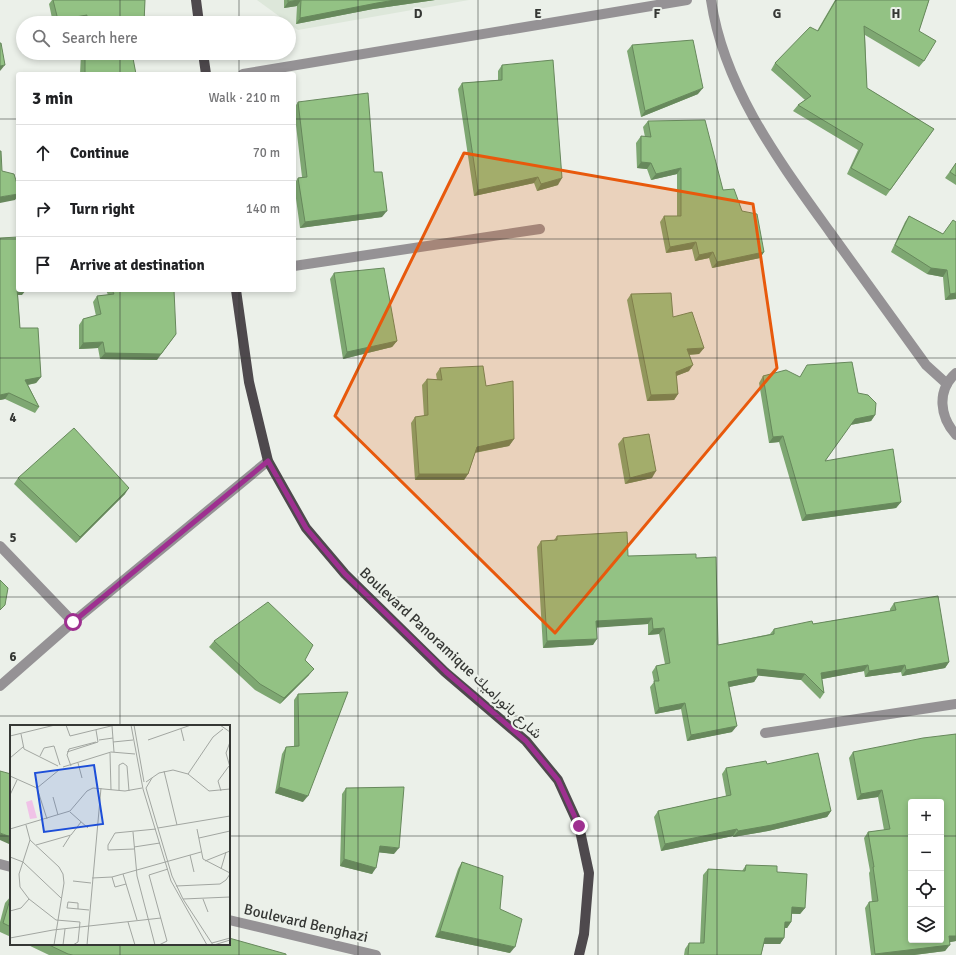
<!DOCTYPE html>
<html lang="en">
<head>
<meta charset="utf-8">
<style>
	body { margin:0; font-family:Signika,Vazirmatn,sans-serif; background:#f6f6f6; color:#202124 }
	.controls { position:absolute; right:12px; bottom:12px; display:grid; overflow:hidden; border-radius:4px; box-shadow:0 2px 6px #0003 }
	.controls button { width:36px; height:36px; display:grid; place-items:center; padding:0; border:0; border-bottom:1px solid #e0e0e0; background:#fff; color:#202124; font:20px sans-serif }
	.stop { position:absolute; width:12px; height:12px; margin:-9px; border:3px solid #9e3090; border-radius:50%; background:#fff }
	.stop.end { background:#9e3090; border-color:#fff; box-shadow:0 1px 4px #0008 }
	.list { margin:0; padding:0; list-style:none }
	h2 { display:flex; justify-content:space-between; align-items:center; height:52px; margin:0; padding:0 16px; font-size:17px }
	h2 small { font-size:13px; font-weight:400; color:#757577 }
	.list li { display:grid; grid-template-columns:26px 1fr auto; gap:12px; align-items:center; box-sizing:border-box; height:56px; padding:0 16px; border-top:1px solid #e0e0e0 }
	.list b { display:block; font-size:15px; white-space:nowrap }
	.list em { font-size:13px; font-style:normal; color:#757577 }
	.icon { flex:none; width:22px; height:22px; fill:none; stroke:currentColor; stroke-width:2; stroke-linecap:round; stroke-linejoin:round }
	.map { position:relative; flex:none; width:956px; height:955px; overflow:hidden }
	.search { position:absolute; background:#fff; box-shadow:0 2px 6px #0003; left:16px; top:16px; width:280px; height:44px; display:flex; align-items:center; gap:10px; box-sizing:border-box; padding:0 14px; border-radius:22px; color:#757577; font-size:15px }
	.panel { position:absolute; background:#fff; box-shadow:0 2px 6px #0003; left:16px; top:72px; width:280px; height:220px; border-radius:4px }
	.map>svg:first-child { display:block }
</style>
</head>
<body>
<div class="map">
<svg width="956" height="955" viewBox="0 0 956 955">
	<rect width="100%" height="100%" fill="#ebf0e9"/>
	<polygon fill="#dde7da" points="257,0 469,0 298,30"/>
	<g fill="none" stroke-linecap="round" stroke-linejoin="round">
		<g stroke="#959295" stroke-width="10">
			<path d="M711,0C724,88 779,161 830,232C862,276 894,321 926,365L947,384"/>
			<polyline points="243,74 687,0"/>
			<polyline points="294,266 540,229"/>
			<path d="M956,373C936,391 940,417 956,435"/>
			<polyline points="0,546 73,622"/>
			<polyline points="0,686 73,622 268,461"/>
			<polyline points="765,733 956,704"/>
			<polyline points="0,864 11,867"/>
			<polyline points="229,920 376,955"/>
		</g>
		<g stroke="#4e494d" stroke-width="10">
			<polyline points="196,0 199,23"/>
			<polyline points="203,53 206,74"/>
			<polyline points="236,290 249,382 268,461 306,528 345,574 445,672 526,741 558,780 579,826 589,873 584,934 579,955"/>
		</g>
	</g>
	<g fill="#7ea772">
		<polygon points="52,0 145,0 144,23 82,23 82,22 74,23 53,23 49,4"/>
		<polygon points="284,0 435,0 373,9 296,24 297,6 284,8"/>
		<polygon points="835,0 929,0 919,31 924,61 919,67 865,35 867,88 934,129 886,196 847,174 858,150 793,111 798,105 805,100 771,70 775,63 817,31"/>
		<polygon points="632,45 698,94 641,117 627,51"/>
		<polygon points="81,53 140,53 138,55 132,55 136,74 80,74"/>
		<polygon points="502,65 558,185 537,191 534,183 474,196 458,89 462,83 498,80 498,71"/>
		<polygon points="298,102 374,172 382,217 300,228 294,184 298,178 302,177 294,108"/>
		<polygon points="648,121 723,190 742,211 764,252 760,258 712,268 709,258 695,261 692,249 666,253 660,222 664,216 677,216 677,174 651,180 647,169 637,168 636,143 641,136 645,137 643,127"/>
		<polygon points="956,163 956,185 945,178"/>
		<polygon points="909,216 943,234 956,299 945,300 943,277 927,274 891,252 905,222"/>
		<polygon points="0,238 22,295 18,295 20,328 41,377 36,383 28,385 39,407 35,413 5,399 0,400"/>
		<polygon points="334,273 397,341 392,347 343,359 330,279"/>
		<polygon points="106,290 174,290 157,360 100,359 98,348 79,349 79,325 83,319 96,316 93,302 97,296 108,295"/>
		<polygon points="631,294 673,317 704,348 699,354 689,355 689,371 676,376 678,394 674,400 647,401 627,300"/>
		<polygon points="440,368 486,386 514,439 509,446 475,453 468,474 464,480 415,480 411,423 415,417 424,416 422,385 427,379 437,380 436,374"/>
		<polygon points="763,376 800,377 858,393 875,415 871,421 850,425 825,461 901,502 896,508 802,521 779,442 769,443 759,383"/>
		<polygon points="623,438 652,478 625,484 618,444"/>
		<polygon points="18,478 125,494 76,543 14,484"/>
		<polygon points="557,536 628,556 696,558 718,645 770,634 774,629 813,624 890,611 890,609 894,603 949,662 945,668 902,676 901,672 865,677 864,671 822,679 824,693 820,699 801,680 758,675 754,682 729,687 732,732 687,741 681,709 655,714 650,687 654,682 652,672 656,666 665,664 659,634 648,635 648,624 597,627 593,645 543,648 537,547 541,541 554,540"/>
		<polygon points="214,641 305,660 309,675 280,704 255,690 209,647"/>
		<polygon points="298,694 303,802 275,793 282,754 286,747 294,747 294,700"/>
		<polygon points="956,734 956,941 950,942 945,951 914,955 871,955 865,908 869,902 872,902 869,873 870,871 864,838 868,832 884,830 878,797 857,800 849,758 853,752"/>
		<polygon points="767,764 831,811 827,817 768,831 733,837 733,836 661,851 654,817 658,811 726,796 722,774 726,768"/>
		<polygon points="346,788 394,854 379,852 372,874 340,866 342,794"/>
		<polygon points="462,862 500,909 510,953 435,937 458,869"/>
		<polygon points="746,865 777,872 805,908 800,914 792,914 791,922 787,928 785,928 784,938 780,944 764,944 761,955 684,955 685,949 689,943 700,943 703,875 708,869 742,871"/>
		<polygon points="11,896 11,937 0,932 0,922 5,903"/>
		<polygon points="26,944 189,944 192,945 193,944 203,945 203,944 229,944 286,955 49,955"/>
	</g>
	<g fill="#67885c">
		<polygon points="298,0 301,0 297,6 284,8 288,2"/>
		<polygon points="395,0 435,0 373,9 296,24 300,18 377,3"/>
		<polygon points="87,15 82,22 74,23 56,23 58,20"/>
		<polygon points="129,53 140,53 138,55 127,56"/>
		<polygon points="5,65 0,71 0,66"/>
		<polygon points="703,88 698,94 641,117 645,111"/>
		<polygon points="641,162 651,163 647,169 637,168"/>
		<polygon points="681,168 677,174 651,180 656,174"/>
		<polygon points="538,177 534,183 474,196 478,190"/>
		<polygon points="562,178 558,185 537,191 541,184"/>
		<polygon points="18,194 18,196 15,200 0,203 0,197"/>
		<polygon points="387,211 382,217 300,228 305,222"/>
		<polygon points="696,242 692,249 666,253 670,247"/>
		<polygon points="713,252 709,258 695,261 699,255"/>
		<polygon points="764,252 760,258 712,268 717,262"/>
		<polygon points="931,268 947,270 943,277 927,274"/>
		<polygon points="17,288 18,288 18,290 26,290 22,295 13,295"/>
		<polygon points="956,293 956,299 945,300 950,294"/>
		<polygon points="176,334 157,360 100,359 105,353"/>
		<polygon points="397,341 392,347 343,359 347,352"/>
		<polygon points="103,342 98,348 79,349 83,343"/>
		<polygon points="704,348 699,354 682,355 687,349"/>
		<polygon points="693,365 689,371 671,378 676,372"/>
		<polygon points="41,377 36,383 21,386 25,380"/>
		<polygon points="9,393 5,399 0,400 0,395"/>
		<polygon points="678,394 674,400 647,401 651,395"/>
		<polygon points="875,415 871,421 850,425 855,419"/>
		<polygon points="783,436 779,442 769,443 773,437"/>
		<polygon points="514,439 509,446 472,453 477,447"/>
		<polygon points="656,471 652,478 625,484 630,478"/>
		<polygon points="419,474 468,474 464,480 415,480"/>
		<polygon points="129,488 125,494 76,543 80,537"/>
		<polygon points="901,502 896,508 802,521 806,515"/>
		<polygon points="652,618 648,624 592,628 596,621"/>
		<polygon points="664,628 659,634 648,635 653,629"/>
		<polygon points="597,639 593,645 543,648 547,641"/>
		<polygon points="949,662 945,668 902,676 906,670"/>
		<polygon points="868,665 864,671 817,680 821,673"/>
		<polygon points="905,665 901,672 865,677 869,671"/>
		<polygon points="314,669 309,675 280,704 284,698"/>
		<polygon points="757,669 805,674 801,680 753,675"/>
		<polygon points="758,676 754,682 724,688 728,682"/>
		<polygon points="685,703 681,709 655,714 659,708"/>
		<polygon points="737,726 732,732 687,741 691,735"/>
		<polygon points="279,787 308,796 303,802 275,793"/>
		<polygon points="882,790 878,797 857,800 861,794"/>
		<polygon points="831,811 827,817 768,831 733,837 738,831"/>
		<polygon points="737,829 733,836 661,851 665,844"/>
		<polygon points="0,833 11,837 11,841 9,844 0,840"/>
		<polygon points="380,846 399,848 394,854 375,852"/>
		<polygon points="344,859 376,868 372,874 340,866"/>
		<polygon points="792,907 805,908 800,914 788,913"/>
		<polygon points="785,922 791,922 787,928 781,928"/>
		<polygon points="440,931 515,947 510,953 435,937"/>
		<polygon points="949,936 956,936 956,941 945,943"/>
		<polygon points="765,938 784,938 780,944 761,944"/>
		<polygon points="950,945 945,951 914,955 875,955 875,954"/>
	</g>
	<g fill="#93c284" stroke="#67885c" fill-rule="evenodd">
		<polygon points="53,0 145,0 144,23 86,23 87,15 58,20"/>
		<polygon points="288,0 298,0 288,2"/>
		<polygon points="301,0 395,0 377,3 300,18"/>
		<polygon points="836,0 929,0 919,31 936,41 924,61 864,26 867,88 934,129 890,190 851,168 863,144 798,105 811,96 775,63 810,27 818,31"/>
		<polygon points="693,40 703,88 645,111 632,45"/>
		<polygon points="0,43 1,43 5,65 0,66"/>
		<polygon points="85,53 132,53 136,74 85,74"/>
		<polygon points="553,60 562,178 541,184 538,177 478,190 462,83 502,80 502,65"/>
		<polygon points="368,93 374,172 382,172 387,211 305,222 298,178 307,177 298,102"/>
		<polygon points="705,120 723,190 734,189 742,211 757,214 764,252 717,262 713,252 699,255 696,242 670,247 664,216 681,216 681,168 656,174 651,163 641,162 641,136 651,137 648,121"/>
		<polygon points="0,151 1,151 2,171 14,174 18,187 18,194 0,197"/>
		<polygon points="956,163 956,176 950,172"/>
		<polygon points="909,216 943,234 953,220 956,222 956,293 950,294 947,270 931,268 895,245"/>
		<polygon points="18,237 18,288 17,288 20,328 38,328 41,377 25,380 39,407 9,393 0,395 0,238"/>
		<polygon points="384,268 397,341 347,352 334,273"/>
		<polygon points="112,290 174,290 176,334 161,354 105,353 103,342 83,343 83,319 101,314 97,296 114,294"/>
		<polygon points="671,293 673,317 692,312 704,348 687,349 693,365 676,372 678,394 651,395 631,294"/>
		<polygon points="852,362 858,393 868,395 876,403 875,415 855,419 825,461 893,449 901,502 806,515 783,436 773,437 763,376 786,370 800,377 807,365"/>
		<polygon points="483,366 486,386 513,381 514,439 477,447 468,474 419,474 415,417 428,415 427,379 442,380 440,368"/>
		<polygon points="74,428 129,488 80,537 18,478"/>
		<polygon points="649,434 656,471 630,478 623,438"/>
		<polygon points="627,532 628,556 696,554 696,558 716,557 718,645 774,634 774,629 812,621 813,624 896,610 894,603 938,596 949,662 906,670 905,665 869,671 868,665 821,673 824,693 805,674 757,669 758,676 728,682 737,726 691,735 685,703 659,708 654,681 659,681 656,666 670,663 664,628 653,629 652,618 596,621 597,639 547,641 541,541 557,540 557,536"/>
		<polygon points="0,580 8,588 5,605 0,610"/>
		<polygon points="268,602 313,645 305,660 314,669 284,698 260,684 214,641"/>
		<polygon points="348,692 308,796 279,787 286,747 299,746 298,694"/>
		<path d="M956,734V936H949L950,945L875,954L869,902L878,901L873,867H874L868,832L890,829L882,790L861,794L853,752L923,738ZM911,802H941V940H911Z"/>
		<polygon points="818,753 831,811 772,825 738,831 737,829 665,844 658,811 731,795 726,768 766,761 767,764"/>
		<polygon points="0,771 11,774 11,837 0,833"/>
		<polygon points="404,787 399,848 380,846 376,868 344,859 346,788"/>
		<polygon points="462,862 503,876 500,909 522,919 515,947 440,931"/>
		<polygon points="746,865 777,866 777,872 807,874 805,908 792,907 791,922 785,922 784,938 765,938 761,955 688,955 689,943 704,943 708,869 745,871"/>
		<polygon points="11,896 11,927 3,923"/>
		<polygon points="229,938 286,954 286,955 73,955 68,954 47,944 189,944 193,945 193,944 200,944 206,945 207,944 229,944"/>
	</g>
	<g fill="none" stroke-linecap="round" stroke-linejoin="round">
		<polyline stroke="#9e3090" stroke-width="5" points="73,622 268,461 306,528 345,574 446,672 526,741 558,780 579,826"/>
	</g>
	<path fill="#e8590c" fill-opacity="0.2" stroke="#e8590c" stroke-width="3" stroke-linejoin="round" d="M464,153L753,204L777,368L555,633L335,416Z"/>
	<path fill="none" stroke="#353734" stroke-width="1" stroke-opacity="0.55" d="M120,0V23M239,0V23M358,0V955M478,0V955M598,0V955M717,0V955M836,0V955M120,53V74M239,53V74M0,119H18M294,119H956M0,239H18M294,239H956M120,290V726M239,290V955M0,358H956M0,478H956M0,597H956M0,716H956M0,836H11M229,836H911M941,836H956M120,944V955"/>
	<g text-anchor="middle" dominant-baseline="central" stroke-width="4" stroke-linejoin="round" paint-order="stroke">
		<g font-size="15" fill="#353734" stroke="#ebf0e9">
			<text transform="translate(451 653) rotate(43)">Boulevard Panoramique شارع بانوراميك</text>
			<text transform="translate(306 923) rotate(13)">Boulevard Benghazi</text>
		</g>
	</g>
	<g transform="translate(10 725)">
		<rect width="220" height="220" fill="#ebf0e9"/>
		<path d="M22,75L27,93L20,94L16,77Z" fill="#f0c2e7"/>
		<path fill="none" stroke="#a2a6a1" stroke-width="1" d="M56,0L60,11L105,0M121,0L133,64M124,0L134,57M210,0L220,7M102,1L104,27M171,4L174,16M11,9L14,24L48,41M0,11L45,0M89,15L103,13M138,15L181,0M103,17L123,15M220,17L216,28L220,42M57,27L88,17L86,5M100,28L101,65M30,31L34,23L44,21L50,40M0,33L13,22M68,38L72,53M61,41L57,30L59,24L86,17M53,42L101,27L125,29M154,46L167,100M178,49L203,12L213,4M0,51L27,63L49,45M142,53L136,63L162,151L173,174L203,220M136,57L149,48L163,45L178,49L199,66L220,64M27,63L37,94M133,64L161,156L197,220M109,65V40L113,38L117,41L119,66M211,66L208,56L219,41M0,70L7,55M43,72L48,90M60,87L78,103M16,100L20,115L9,149L10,162L19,174L46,195L70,197L68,217L63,220M148,103L220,91M0,104L60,86L77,66L83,63L115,66L132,63M187,104L193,134L220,148M123,107L127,151L145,220M189,113L220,106M20,115L49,142L53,149L54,158L44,220M26,120L61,110L71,97M53,122L60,111M124,122L150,118M124,124L98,125V120L105,108L146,104M180,130L184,147M0,132L13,137L51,173M195,136L220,126M211,144L216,127M113,149L127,195M102,152L105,162L116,159M82,153L102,152L191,127M63,156L81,158M166,161L210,159L216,155L220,149M173,174L220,172M193,174L198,187M68,184V178L58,177L57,183H58L79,185M0,186L11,183L19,174M118,197L125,220M0,213L43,205L151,193M202,218L220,213M53,220L55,204M77,220L91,63M149,220L157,216L139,150L158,144M204,220L220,215"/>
		<path fill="#1d4ed8" fill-opacity="0.15" stroke="#1d4ed8" stroke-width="2" d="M84,40L93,99L34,107L25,48Z"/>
		<rect width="220" height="220" fill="none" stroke="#353734" stroke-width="2"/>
	</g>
	<g font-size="13" text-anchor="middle" font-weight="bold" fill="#353734" stroke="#ebf0e9" stroke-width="4" stroke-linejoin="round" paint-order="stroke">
		<text x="418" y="18">D</text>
		<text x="538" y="18">E</text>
		<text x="657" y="18">F</text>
		<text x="777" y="18">G</text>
		<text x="896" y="18">H</text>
		<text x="13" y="422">4</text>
		<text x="13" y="542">5</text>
		<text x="13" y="661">6</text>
	</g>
</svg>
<div class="controls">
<button>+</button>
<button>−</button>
<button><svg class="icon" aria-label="locate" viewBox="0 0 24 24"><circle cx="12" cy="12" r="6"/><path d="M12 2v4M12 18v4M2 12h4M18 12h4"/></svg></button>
<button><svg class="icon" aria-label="layers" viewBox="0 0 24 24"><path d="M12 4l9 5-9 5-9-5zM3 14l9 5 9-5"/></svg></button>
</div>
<div class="stop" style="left:73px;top:622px"></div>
<div class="stop end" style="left:579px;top:826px"></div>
<div class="search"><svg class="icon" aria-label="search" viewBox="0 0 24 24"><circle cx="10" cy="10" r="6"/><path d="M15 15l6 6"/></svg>Search here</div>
<section class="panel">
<h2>3 min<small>Walk · 210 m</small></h2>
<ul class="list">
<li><svg class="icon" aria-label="ahead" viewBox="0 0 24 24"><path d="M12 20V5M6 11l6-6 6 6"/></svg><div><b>Continue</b></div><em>70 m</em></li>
<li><svg class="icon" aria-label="right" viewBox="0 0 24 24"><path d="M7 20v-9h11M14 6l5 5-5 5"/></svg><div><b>Turn right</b></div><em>140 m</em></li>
<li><svg class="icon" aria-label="arrive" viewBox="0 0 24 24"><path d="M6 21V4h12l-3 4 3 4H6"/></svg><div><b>Arrive at destination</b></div></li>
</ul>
</section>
</div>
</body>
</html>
